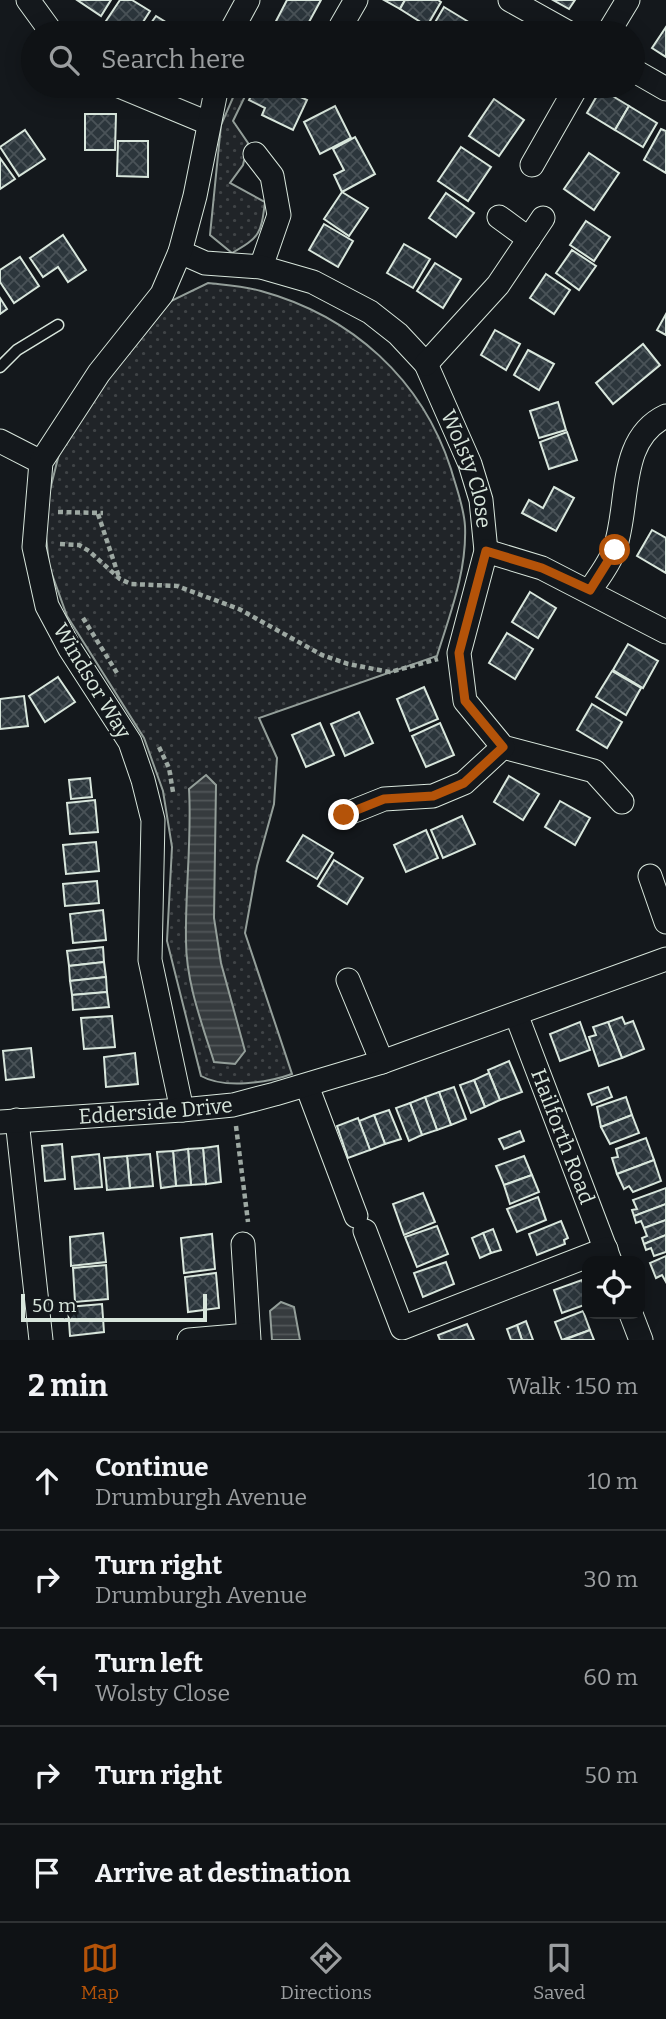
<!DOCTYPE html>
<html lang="en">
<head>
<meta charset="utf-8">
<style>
	body { margin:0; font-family:Bitter,serif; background:#181b1e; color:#f1f3f6 }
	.controls { position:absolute; right:21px; bottom:21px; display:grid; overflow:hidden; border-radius:14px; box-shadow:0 4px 18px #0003 }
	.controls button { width:63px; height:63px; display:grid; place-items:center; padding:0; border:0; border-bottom:2px solid #2f3234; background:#0f1215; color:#f1f3f6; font:35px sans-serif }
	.scale { position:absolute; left:21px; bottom:18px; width:186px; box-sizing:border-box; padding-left:7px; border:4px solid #d8e6dc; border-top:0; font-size:19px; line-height:24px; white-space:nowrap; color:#d8e6dc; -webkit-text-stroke:5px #14181c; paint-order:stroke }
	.stop { position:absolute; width:21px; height:21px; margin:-16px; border:5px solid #b45309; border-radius:50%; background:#fff }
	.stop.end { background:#b45309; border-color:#fff; box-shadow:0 2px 7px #0008 }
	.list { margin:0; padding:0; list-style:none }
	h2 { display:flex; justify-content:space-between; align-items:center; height:91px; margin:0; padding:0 28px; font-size:30px }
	h2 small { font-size:23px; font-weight:400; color:#9b9ea0 }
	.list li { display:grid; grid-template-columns:46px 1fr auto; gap:21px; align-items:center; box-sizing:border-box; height:98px; padding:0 28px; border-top:2px solid #2f3234 }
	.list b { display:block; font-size:26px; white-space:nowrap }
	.list p { margin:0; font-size:23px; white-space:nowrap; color:#9b9ea0 }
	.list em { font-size:23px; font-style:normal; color:#9b9ea0 }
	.icon { flex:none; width:38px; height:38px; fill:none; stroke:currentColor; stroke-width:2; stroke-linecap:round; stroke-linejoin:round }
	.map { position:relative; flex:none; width:666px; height:1340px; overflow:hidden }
	.search { position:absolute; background:#0f1215; box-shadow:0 4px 18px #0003; left:21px; right:21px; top:21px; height:77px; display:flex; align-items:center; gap:18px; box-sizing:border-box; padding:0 24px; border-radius:38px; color:#9b9ea0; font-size:26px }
	.sheet { height:581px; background:#0f1215 }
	nav { display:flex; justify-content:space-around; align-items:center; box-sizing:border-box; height:98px; border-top:2px solid #2f3234; background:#0f1215; font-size:19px; color:#9b9ea0 }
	nav a { display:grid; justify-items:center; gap:4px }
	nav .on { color:#b45309 }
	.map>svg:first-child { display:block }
</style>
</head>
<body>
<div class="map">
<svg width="666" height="1340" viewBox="0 0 666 1340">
	<defs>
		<pattern id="grass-dots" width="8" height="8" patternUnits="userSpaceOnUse" patternTransform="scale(1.75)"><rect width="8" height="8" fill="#202428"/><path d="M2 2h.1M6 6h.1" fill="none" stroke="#404447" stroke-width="1.8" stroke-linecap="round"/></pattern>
		<pattern id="water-rules" width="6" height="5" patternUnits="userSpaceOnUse" patternTransform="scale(1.75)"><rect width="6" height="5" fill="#363b3e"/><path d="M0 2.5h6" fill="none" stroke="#525759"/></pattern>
		<pattern id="building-cross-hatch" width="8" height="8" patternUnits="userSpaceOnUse" patternTransform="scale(1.75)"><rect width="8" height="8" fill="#2c363c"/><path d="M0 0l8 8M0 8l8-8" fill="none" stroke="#4a5358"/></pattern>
	</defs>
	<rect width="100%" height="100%" fill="#14181c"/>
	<g fill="url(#grass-dots)" stroke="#939e99" stroke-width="2">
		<path d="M238,86H250L233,121L248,143L243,165L230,183L265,202C261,234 260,237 232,253L210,235L221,125Z"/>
		<path d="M208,283C225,285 244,286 261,291C352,316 422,379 451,469C456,487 464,507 465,526C467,571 450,614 437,656L259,718L277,758L274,804L257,866L245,933L292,1074C267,1083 224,1089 201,1076L167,941L172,847L163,791L144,738L67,616L49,566L44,514L60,450L100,389L171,301Z"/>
	</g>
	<g fill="url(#water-rules)" stroke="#939e99" stroke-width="2">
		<path d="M206,775L216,785L214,918L221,963L245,1051L235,1064L214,1062C202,1024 186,982 186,941C185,890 192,839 189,789Z"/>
		<polygon points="281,1302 294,1307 300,1340 272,1340 270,1311"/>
	</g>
	<g fill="url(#building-cross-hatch)" stroke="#d8e6dc" stroke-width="2">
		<polygon points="77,0 111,0 101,16"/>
		<polygon points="120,0 132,0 150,11 136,33 111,33 102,27"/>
		<polygon points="287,0 321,0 303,33 283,33 273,27"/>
		<polygon points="384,0 405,0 400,9"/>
		<polygon points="405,0 438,0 441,2 427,26 400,9"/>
		<polygon points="553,0 575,0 569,9"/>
		<polygon points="444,7 472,24 467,33 430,31"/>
		<polygon points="156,16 182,32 181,33 144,33"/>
		<polygon points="472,24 488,33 467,33"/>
		<polygon points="666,27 666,57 652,48"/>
		<polygon points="256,86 277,86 307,100 293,130 262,115 265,108 249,100"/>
		<polygon points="540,86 555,86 551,92"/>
		<polygon points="601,89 629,106 615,130 587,113"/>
		<polygon points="494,99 524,120 499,156 469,136"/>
		<polygon points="335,106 351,138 320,154 304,122"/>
		<polygon points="629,106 657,123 643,147 615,130"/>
		<polygon points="85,114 116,114 115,150 85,150"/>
		<polygon points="661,129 666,131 666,173 644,160"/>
		<polygon points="25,130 45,159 19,176 0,147"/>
		<polygon points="355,137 375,174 342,192 334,175 344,170 333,149"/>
		<polygon points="118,141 148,141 148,177 117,176"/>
		<polygon points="461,147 491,167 468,201 438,181"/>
		<polygon points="589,153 619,173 594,210 564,189"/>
		<polygon points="0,158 15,179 0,189"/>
		<polygon points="342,192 368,208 349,236 324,219"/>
		<polygon points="446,193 474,213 456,237 429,218"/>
		<polygon points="586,221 610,237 594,261 570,245"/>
		<polygon points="324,224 353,241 338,267 309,250"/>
		<polygon points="63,235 86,270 68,282 58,267 43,277 30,258"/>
		<polygon points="404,244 430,259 413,288 387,273"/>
		<polygon points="572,250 596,266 579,290 556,273"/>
		<polygon points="20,257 39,286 14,303 0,282 0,270"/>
		<polygon points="435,263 461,279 443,308 417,291"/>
		<polygon points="546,274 570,290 554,314 530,298"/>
		<polygon points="0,298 7,309 0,314"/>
		<polygon points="666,314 666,335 657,330"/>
		<polygon points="495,330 520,344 506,370 481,355"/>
		<polygon points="643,344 660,365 613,404 596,383"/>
		<polygon points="528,350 554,364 539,390 514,375"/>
		<polygon points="558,402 566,430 539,438 530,411"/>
		<polygon points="567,432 577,460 549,469 540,442"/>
		<polygon points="554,487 574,498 556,531 522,513 529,500 543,508"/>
		<polygon points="652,530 666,538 666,573 637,556"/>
		<polygon points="530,592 556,608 538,638 512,622"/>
		<polygon points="507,633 533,649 515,679 489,663"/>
		<polygon points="628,644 658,661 643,688 613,670"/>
		<polygon points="612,671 641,688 626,715 596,697"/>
		<polygon points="58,677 75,702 45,722 29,696"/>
		<polygon points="424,687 438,719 410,731 397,699"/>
		<polygon points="24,696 28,726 0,729 0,699"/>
		<polygon points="592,704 622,722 607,748 577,730"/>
		<polygon points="359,712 373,743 345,756 331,724"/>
		<polygon points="320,723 334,755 306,767 292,735"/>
		<polygon points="440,723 454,755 426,767 412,736"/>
		<polygon points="509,776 539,794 523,820 494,802"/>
		<polygon points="90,778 92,797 71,799 69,780"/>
		<polygon points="95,800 98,832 70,834 67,803"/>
		<polygon points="560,801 590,818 575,845 545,827"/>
		<polygon points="462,816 475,844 443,858 431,830"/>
		<polygon points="426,830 438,858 406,872 394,845"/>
		<polygon points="303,835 333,853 317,879 287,861"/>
		<polygon points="96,842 99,871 66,874 63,845"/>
		<polygon points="334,860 363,878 347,904 318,886"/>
		<polygon points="97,881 99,903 65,906 63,884"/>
		<polygon points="103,910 106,940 73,943 70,914"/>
		<polygon points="103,947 104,962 69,966 67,951"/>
		<polygon points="104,962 106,977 70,981 69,966"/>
		<polygon points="106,977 107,992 72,995 70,981"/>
		<polygon points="107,992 109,1007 73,1010 72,995"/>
		<polygon points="112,1016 115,1047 84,1049 81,1018"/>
		<polygon points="622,1017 625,1024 633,1021 644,1049 622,1058 608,1022"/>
		<polygon points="580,1022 590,1050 560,1061 550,1034"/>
		<polygon points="608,1022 622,1058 599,1066 589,1037 596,1035 593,1027"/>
		<polygon points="31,1048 34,1077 6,1080 3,1051"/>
		<polygon points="135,1053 138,1084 106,1087 104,1057"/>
		<polygon points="509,1061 522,1092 500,1100 488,1070"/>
		<polygon points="489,1073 500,1100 485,1107 474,1080"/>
		<polygon points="474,1080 485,1107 471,1113 460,1085"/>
		<polygon points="454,1087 466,1119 451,1125 439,1092"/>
		<polygon points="608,1087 612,1097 592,1105 588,1094"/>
		<polygon points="439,1092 451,1125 437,1130 425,1097"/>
		<polygon points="425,1097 437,1130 422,1135 410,1103"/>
		<polygon points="626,1097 632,1115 601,1127 597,1107"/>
		<polygon points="410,1103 422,1135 409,1141 396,1108"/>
		<polygon points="389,1110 401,1139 385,1144 374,1115"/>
		<polygon points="374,1115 385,1144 370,1150 359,1121"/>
		<polygon points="632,1115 639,1133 610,1144 601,1127"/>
		<polygon points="358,1118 370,1150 348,1158 337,1126"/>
		<polygon points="520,1131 524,1141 504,1149 499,1139"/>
		<polygon points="646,1138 654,1160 617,1174 612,1158 618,1157 616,1149"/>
		<polygon points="62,1144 65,1179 45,1181 42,1146"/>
		<polygon points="218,1146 221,1182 206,1184 203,1148"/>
		<polygon points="203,1148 206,1184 191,1185 188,1149"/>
		<polygon points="188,1149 191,1185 176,1186 173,1151"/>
		<polygon points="173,1151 176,1186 161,1188 157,1152"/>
		<polygon points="99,1154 102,1187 75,1189 72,1157"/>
		<polygon points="150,1154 153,1186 130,1188 127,1156"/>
		<polygon points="127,1156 130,1188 107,1190 104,1158"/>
		<polygon points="524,1156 532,1175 504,1185 496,1166"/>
		<polygon points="654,1160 661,1181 633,1192 629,1186 624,1189 617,1174"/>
		<polygon points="532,1175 539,1192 510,1204 504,1185"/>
		<polygon points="666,1188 666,1204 634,1216 632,1210 637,1209 633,1200"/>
		<polygon points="423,1193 435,1222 404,1235 393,1204"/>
		<polygon points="538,1197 546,1220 517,1232 507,1209"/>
		<polygon points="666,1204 666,1220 644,1228 641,1221 636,1223 634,1216"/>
		<polygon points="666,1220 666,1235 644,1244 642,1238 647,1236 644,1228"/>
		<polygon points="561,1221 568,1238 564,1240 565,1244 537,1255 529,1234"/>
		<polygon points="437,1226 448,1254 417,1267 405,1237"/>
		<polygon points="493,1229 501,1250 491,1253 483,1233"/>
		<polygon points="103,1233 106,1262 71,1266 70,1237"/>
		<polygon points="483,1233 491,1253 480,1258 472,1238"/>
		<polygon points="212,1234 215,1269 184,1273 181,1238"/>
		<polygon points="666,1235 666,1252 654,1256 651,1248 646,1250 644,1244"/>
		<polygon points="666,1256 666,1282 662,1275 656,1278 650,1263"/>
		<polygon points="446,1262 454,1284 423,1297 414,1273"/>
		<polygon points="106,1265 108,1299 75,1302 73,1268"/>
		<polygon points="216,1273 219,1308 188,1312 185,1277"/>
		<polygon points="582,1280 584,1286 587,1284 587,1304 562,1313 554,1290"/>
		<polygon points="102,1304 104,1332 70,1336 68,1307"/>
		<polygon points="583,1311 590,1330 562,1340 555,1322"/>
		<polygon points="526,1321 533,1340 522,1340 517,1325"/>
		<polygon points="467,1324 474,1340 440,1340 438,1335"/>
		<polygon points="517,1325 522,1340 511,1340 507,1329"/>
		<polygon points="590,1330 594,1340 564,1340"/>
	</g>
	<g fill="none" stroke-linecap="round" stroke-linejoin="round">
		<defs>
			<polyline id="service" points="0,367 17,350 58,325"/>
			<g id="minor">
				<polyline points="28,0 52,33"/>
				<polyline points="510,0 569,33"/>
				<polyline points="341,26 356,0"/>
				<polyline points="230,33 248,0"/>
				<polyline points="608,33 628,0"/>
				<polyline points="633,70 666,89"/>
				<polyline points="119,86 208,123"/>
				<polyline points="255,154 272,176 279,215 261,267"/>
				<polyline points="532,165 577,86"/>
				<polyline points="499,217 529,239"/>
				<path id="s1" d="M180,252L205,263L261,267L313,282L370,312L398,334L426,364L470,464L481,500L486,551L459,653L465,701L503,747L594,771L622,802"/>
				<polyline points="426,364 498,285 543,218"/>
				<polyline points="0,441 41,462"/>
				<polyline points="486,551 542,568 666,632"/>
				<path d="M590,590C599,577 610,563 615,548C630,504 617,439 666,416"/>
				<polyline points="344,815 384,799 433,796 464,783 503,747"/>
				<polyline points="650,876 666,922"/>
				<polyline points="348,980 382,1062"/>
				<path id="s2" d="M516,1014L610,1261"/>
				<polyline points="307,1086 356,1216"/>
				<polyline points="182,1110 150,960 153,820 143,780 130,742 70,649 47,606 34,547 41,462 99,373 162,294 180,252 195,196 217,86"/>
				<polyline points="17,1120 41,1340"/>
				<path id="s3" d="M0,1122L182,1110L233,1105L275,1094L382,1062L666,959"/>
				<polyline points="365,1231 402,1328 606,1249"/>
				<polyline points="243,1244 249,1340"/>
				<polyline points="631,1314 641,1340"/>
				<polyline points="189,1340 248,1335"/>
			</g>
		</defs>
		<use href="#service" stroke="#d8e6dc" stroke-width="13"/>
		<use href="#minor" stroke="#d8e6dc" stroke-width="25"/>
		<g stroke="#9da8a2" stroke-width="4.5" stroke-dasharray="5 3.5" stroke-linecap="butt">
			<polyline points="58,512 103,513"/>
			<polyline points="98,514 119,577"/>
			<polyline points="60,544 79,545 89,551 120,579 131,584 177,586 239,609 322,655 348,664 390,672 438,659"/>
			<polyline points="83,618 117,673"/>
			<polyline points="159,747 169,768 173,792"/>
			<polyline points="236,1126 248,1222"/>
		</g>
		<use href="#service" stroke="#14181c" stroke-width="10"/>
		<use href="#minor" stroke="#14181c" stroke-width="23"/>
	</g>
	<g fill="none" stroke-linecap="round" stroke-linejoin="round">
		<polyline stroke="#b45309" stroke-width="9" points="344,815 384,799 433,796 464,783 503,747 465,701 459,653 486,551 542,568 590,590 615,550"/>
	</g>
	<g text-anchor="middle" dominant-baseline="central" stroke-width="5" stroke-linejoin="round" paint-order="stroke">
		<g font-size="21" fill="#d8e6dc" stroke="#14181c">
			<text stroke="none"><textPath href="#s1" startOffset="392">Wolsty Close</textPath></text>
			<text transform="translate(92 681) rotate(59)">Windsor Way</text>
			<text stroke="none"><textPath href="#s3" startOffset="156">Edderside Drive</textPath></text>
			<text stroke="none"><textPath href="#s2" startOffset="131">Hailforth Road</textPath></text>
		</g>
	</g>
</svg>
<div class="controls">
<button><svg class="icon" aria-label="locate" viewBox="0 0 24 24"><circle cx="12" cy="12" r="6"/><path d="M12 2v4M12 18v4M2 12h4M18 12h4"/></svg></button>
</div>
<div class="scale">50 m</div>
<div class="stop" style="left:615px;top:550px"></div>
<div class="stop end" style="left:344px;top:815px"></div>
<div class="search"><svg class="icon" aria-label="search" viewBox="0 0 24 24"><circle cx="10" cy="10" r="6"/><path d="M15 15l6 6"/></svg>Search here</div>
</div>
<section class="sheet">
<h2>2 min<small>Walk · 150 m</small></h2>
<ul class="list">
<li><svg class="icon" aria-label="ahead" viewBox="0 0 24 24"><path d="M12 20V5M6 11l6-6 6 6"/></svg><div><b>Continue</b><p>Drumburgh Avenue</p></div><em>10 m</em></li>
<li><svg class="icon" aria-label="right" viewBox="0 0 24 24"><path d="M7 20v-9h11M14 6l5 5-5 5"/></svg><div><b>Turn right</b><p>Drumburgh Avenue</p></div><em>30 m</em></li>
<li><svg class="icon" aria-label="left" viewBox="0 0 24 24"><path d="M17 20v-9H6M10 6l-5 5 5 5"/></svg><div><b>Turn left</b><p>Wolsty Close</p></div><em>60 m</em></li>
<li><svg class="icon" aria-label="right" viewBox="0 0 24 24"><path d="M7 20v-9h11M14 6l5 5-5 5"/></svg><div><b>Turn right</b></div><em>50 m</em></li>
<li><svg class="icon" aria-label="arrive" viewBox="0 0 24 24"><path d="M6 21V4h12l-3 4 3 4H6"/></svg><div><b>Arrive at destination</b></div></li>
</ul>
</section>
<nav>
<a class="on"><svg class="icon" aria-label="map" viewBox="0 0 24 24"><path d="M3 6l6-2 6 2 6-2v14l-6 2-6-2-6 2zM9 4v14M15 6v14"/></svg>Map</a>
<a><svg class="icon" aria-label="directions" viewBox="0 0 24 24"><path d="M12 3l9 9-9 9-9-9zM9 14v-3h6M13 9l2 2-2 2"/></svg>Directions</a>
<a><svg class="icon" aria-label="saved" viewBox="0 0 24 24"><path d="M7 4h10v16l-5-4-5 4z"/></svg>Saved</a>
</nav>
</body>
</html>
